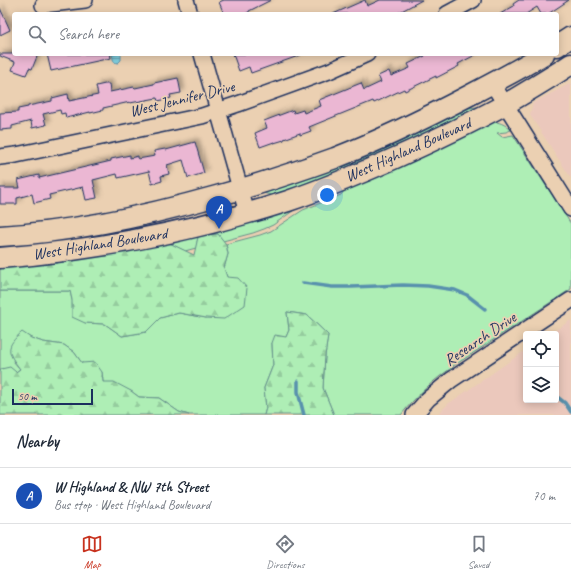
<!DOCTYPE html>
<html lang="en">
<head>
<meta charset="utf-8">
<style>
	body { margin:0; font-family:Caveat,sans-serif; background:#f2f2f3; color:#1f2937 }
	.controls { position:absolute; right:12px; bottom:12px; display:grid; overflow:hidden; border-radius:4px; box-shadow:0 2px 10px #0003 }
	.controls button { width:36px; height:36px; display:grid; place-items:center; padding:0; border:0; border-bottom:1px solid #e0e1e3; background:#fff; color:#1f2937; font:20px sans-serif }
	.scale { position:absolute; left:12px; bottom:10px; width:81px; box-sizing:border-box; padding-left:4px; border:2px solid #1b2f5e; border-top:0; font-size:11px; line-height:14px; white-space:nowrap; color:#1b2f5e; -webkit-text-stroke:3px #ebd0b2; paint-order:stroke }
	.you { position:absolute; left:327px; top:195px; width:14px; height:14px; margin:-10px; border:3px solid #fff; border-radius:50%; background:#1a73e8; box-shadow:0 0 0 6px #1a73e833 }
	.badge { display:grid; place-items:center; width:26px; height:26px; border-radius:50%; background:#c8321e; color:#fff; font-size:13px; font-weight:700 }
	.pin { position:absolute; translate:-50% -33px; filter:drop-shadow(0 1px 2px #0008) }
	.pin::after { content:''; position:absolute; top:21px; width:14px; height:12px; background:inherit; clip-path:polygon(0 0,100% 0,50% 100%) }
	.list { margin:0; padding:0; list-style:none }
	h2 { display:flex; justify-content:space-between; align-items:center; height:52px; margin:0; padding:0 16px; font-size:17px }
	h2 small { font-size:13px; font-weight:400; color:#747a83 }
	.list li { display:grid; grid-template-columns:26px 1fr auto; gap:12px; align-items:center; box-sizing:border-box; height:56px; padding:0 16px; border-top:1px solid #e0e1e3 }
	.list b { display:block; font-size:15px; white-space:nowrap }
	.list p { margin:0; font-size:13px; white-space:nowrap; color:#747a83 }
	.list em { font-size:13px; font-style:normal; color:#747a83 }
	.icon { flex:none; width:22px; height:22px; fill:none; stroke:currentColor; stroke-width:2; stroke-linecap:round; stroke-linejoin:round }
	.map { position:relative; flex:none; width:571px; height:415px; overflow:hidden }
	.search { position:absolute; background:#fff; box-shadow:0 2px 10px #0003; left:12px; right:12px; top:12px; height:44px; display:flex; align-items:center; gap:10px; box-sizing:border-box; padding:0 14px; border-radius:4px; color:#747a83; font-size:15px }
	.sheet { height:108px; background:#fff }
	nav { display:flex; justify-content:space-around; align-items:center; box-sizing:border-box; height:56px; border-top:1px solid #e0e1e3; background:#fff; font-size:11px; color:#747a83 }
	nav a { display:grid; justify-items:center; gap:2px }
	nav .on { color:#c8321e }
	.map>svg:first-child { display:block }
</style>
</head>
<body>
<div class="map">
<svg width="571" height="415" viewBox="0 0 571 415">
	<defs>
		<pattern id="forest-firs" width="22" height="20" patternUnits="userSpaceOnUse"><rect width="22" height="20" fill="#aeeeb5"/><path d="M5 1l3.5 6h-7zM16 11l3.5 6h-7z" fill="#95cc9e"/></pattern>
		<pattern id="water-rules" width="6" height="5" patternUnits="userSpaceOnUse"><rect width="6" height="5" fill="#83d2e1"/><path d="M0 2.5h6" fill="none" stroke="#6aabba"/></pattern>
		<filter id="shadow"><feDropShadow dx="3.5" dy="-3.5" stdDeviation="2" flood-color="#0004"/></filter>
	</defs>
	<rect width="100%" height="100%" fill="#ebd0b2"/>
	<filter id="ink" filterUnits="userSpaceOnUse"><feTurbulence type="fractalNoise" baseFrequency=".025" numOctaves="2"/><feDisplacementMap in="SourceGraphic" scale="8" xChannelSelector="R" yChannelSelector="G"/><feConvolveMatrix kernelMatrix="1 2 1 2 8 2 1 2 1" color-interpolation-filters="sRGB"/></filter>
	<g filter="url(#ink)">
		<g fill="#ebc8bc">
			<polygon points="571,83 571,178 530,115 533,103"/>
			<polygon points="571,320 571,415 437,415 448,404 526,350 526,400 556,400 556,334 550,334"/>
		</g>
		<g fill="#aeeeb5" stroke="#648e8a">
			<polygon points="477,107 479,109 394,151 281,194 271,195 263,193 262,190 460,109"/>
			<path d="M491,121C499,122 505,124 511,130L506,132L497,133L502,137L513,135L571,224V289L464,359L453,366V367C432,381 417,395 401,415H334L323,388L325,356L328,335L307,315L287,312L289,330L286,337L272,343L273,365L264,388L266,408L264,415H189L179,412L159,398L139,397L131,391L103,382L102,372L82,363L74,352L64,345L43,342L31,338L22,333L13,361L20,369L16,372L2,369L0,372V291H70L72,300L85,323L105,324L122,336L146,332L160,318L179,313L206,318L227,277L224,268L228,254L226,244L260,235L271,231L303,210L341,195L344,191L297,208L273,225L264,229L253,233L223,241L218,234L198,237L196,248L185,251L163,240L133,246Z"/>
			<polygon points="124,228 102,237 0,250 0,243"/>
		</g>
		<g fill="url(#forest-firs)" stroke="#648e8a">
			<polygon points="218,234 226,244 228,254 224,268 227,277 238,278 247,288 245,305 224,319 206,318 179,313 160,318 146,332 122,336 105,324 85,323 72,317 72,300 70,291 0,291 0,266 163,240 194,255 198,237 206,235"/>
			<polygon points="287,312 307,315 328,335 325,356 323,388 334,415 264,415 266,408 264,388 273,365 272,343 275,335 286,337 289,330"/>
			<path d="M22,332L31,338L43,342L64,345L74,352L82,363L95,362L102,372L103,382H114L131,391L139,397L159,398L179,412L189,415H0V372L1,369L10,367L16,372L20,369C7,352 5,347 22,332Z"/>
		</g>
		<path fill="url(#water-rules)" stroke="#5991ad" d="M112,54H121V60L118,63C113,63 113,59 112,54Z"/>
		<g fill="none" stroke-linecap="round" stroke-linejoin="round">
			<g stroke="#5991ad" stroke-width="3.5">
				<polyline points="303,283 332,287 351,287 403,285 428,286 455,290 467,295 485,309"/>
				<polyline points="298,381 298,392 304,415"/>
				<polyline points="556,396 565,403 571,412"/>
			</g>
		</g>
		<g fill="#ebb7d3" stroke="#1b2f5e" filter="url(#shadow)">
			<polygon points="224,0 271,0 249,11 249,12 245,14 224,14 219,2"/>
			<polygon points="365,0 367,6 380,0 422,0 396,14 333,14"/>
			<polygon points="519,0 569,0 548,14 541,14 537,7 526,14 500,14 514,6 513,4"/>
			<polygon points="0,8 10,30 0,35"/>
			<polygon points="0,54 38,54 32,69 29,68 26,75 12,70 15,62 0,56"/>
			<polygon points="47,54 110,54 111,58 51,71"/>
			<polygon points="233,54 300,54 301,55 251,73 249,67 239,71"/>
			<polygon points="424,54 477,54 458,64 459,66 436,78 436,76 405,91 404,89 374,103 373,101 309,127 311,131 300,135 300,133 284,139 284,140 274,143 274,142 260,147 255,133 267,128 264,121 293,110 294,113 303,110 304,113 321,106 319,100 361,83 364,90 381,82 378,76 389,71 391,76 410,68 408,64 425,56"/>
			<polygon points="178,78 181,93 170,95 171,98 158,101 157,98 130,103 130,102 103,108 103,110 90,113 90,112 66,118 65,113 61,114 60,110 43,114 46,125 32,128 31,121 12,126 12,129 0,130 0,113 18,112 18,109 28,107 28,106 52,101 52,98 68,94 69,101 98,95 96,86 105,84 109,84 110,92 134,87 135,88 154,84 154,83"/>
			<polygon points="195,142 204,173 188,178 183,160 167,165 169,174 161,176 162,181 152,184 149,171 118,178 117,174 93,180 97,198 86,200 83,187 49,195 50,199 34,203 32,194 17,198 17,204 0,204 0,188 20,188 18,180 39,175 39,178 111,161 111,159 130,155 130,158 138,156 138,159 155,156 154,151 165,149 166,150"/>
		</g>
		<g fill="none" stroke-linecap="round" stroke-linejoin="round">
			<defs>
				<g id="minor">
					<polyline points="186,0 190,14"/>
					<polyline points="43,5 85,0"/>
					<polyline points="447,14 473,0"/>
					<polyline points="202,54 247,213"/>
					<polyline points="492,83 571,209"/>
					<polyline points="0,157 16,155 202,116 238,104 329,71 367,54"/>
					<polyline points="414,415 428,399 451,380 571,300"/>
				</g>
				<g id="major">
					<polyline points="557,46 571,37"/>
					<path d="M0,236C74,232 146,216 217,196C257,185 296,172 335,158C381,140 426,118 470,95C495,82 520,69 544,54"/>
					<path d="M0,258C97,250 195,231 288,201C323,189 359,174 393,159C431,142 469,124 506,104C528,91 550,78 571,64"/>
				</g>
			</defs>
			<use href="#minor" stroke="#1b2f5e" stroke-width="18"/>
			<use href="#major" stroke="#1b2f5e" stroke-width="23"/>
			<use href="#minor" stroke="#ebd0b2" stroke-width="15"/>
			<use href="#major" stroke="#ebd0b2" stroke-width="20"/>
		</g>
	</g>
	<g text-anchor="middle" dominant-baseline="central" stroke-width="3.5" stroke-linejoin="round" paint-order="stroke">
		<g font-size="16" fill="#1b2f5e" stroke="#ebd0b2">
			<text transform="translate(182 99) rotate(-14)">West Jennifer Drive</text>
			<text transform="translate(408 150) rotate(-24)">West Highland Boulevard</text>
			<text transform="translate(100 244) rotate(-9)">West Highland Boulevard</text>
			<text transform="translate(480 339) rotate(-34)">Research Drive</text>
		</g>
	</g>
</svg>
<div class="controls">
<button><svg class="icon" aria-label="locate" viewBox="0 0 24 24"><circle cx="12" cy="12" r="6"/><path d="M12 2v4M12 18v4M2 12h4M18 12h4"/></svg></button>
<button><svg class="icon" aria-label="layers" viewBox="0 0 24 24"><path d="M12 4l9 5-9 5-9-5zM3 14l9 5 9-5"/></svg></button>
</div>
<div class="scale">50 m</div>
<div class="you"></div>
<div class="pin badge" style="left:219px;top:229px;background:#1a4fb4">A</div>
<div class="search"><svg class="icon" aria-label="search" viewBox="0 0 24 24"><circle cx="10" cy="10" r="6"/><path d="M15 15l6 6"/></svg>Search here</div>
</div>
<section class="sheet">
<h2>Nearby<small></small></h2>
<ul class="list">
<li><span class="badge" style="background:#1a4fb4">A</span><div><b>W Highland &amp; NW 7th Street</b><p>Bus stop · West Highland Boulevard</p></div><em>70 m</em></li>
</ul>
</section>
<nav>
<a class="on"><svg class="icon" aria-label="map" viewBox="0 0 24 24"><path d="M3 6l6-2 6 2 6-2v14l-6 2-6-2-6 2zM9 4v14M15 6v14"/></svg>Map</a>
<a><svg class="icon" aria-label="directions" viewBox="0 0 24 24"><path d="M12 3l9 9-9 9-9-9zM9 14v-3h6M13 9l2 2-2 2"/></svg>Directions</a>
<a><svg class="icon" aria-label="saved" viewBox="0 0 24 24"><path d="M7 4h10v16l-5-4-5 4z"/></svg>Saved</a>
</nav>
</body>
</html>
